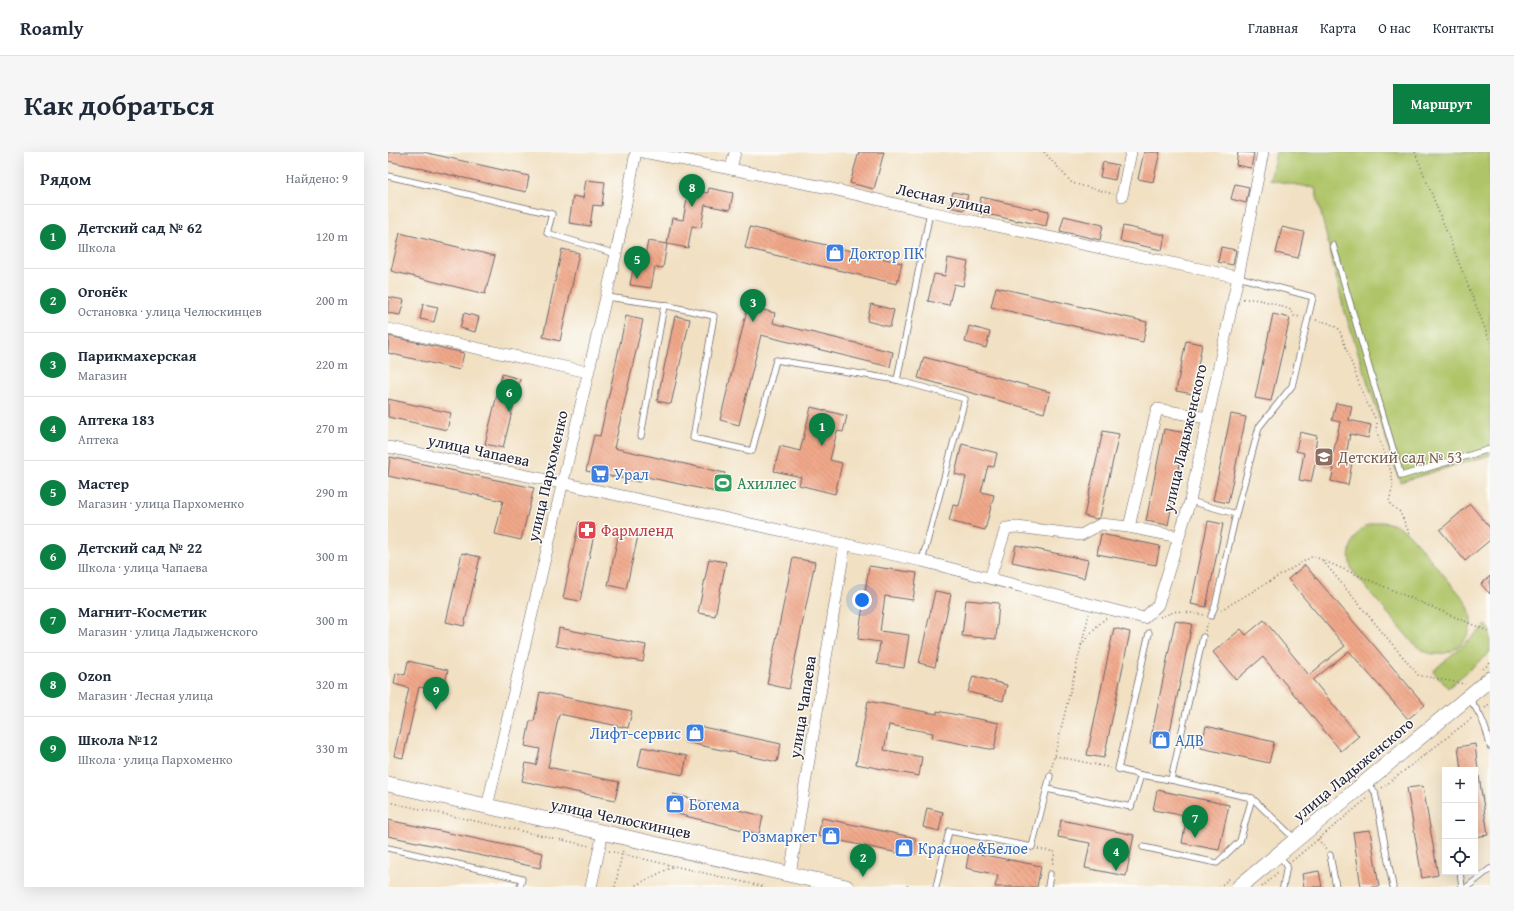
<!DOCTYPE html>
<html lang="ru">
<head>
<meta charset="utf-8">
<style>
	body { margin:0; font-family:"Gentium Book Plus",serif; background:#f6f6f7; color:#1f2937 }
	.controls { position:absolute; right:12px; bottom:12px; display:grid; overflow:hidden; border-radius:0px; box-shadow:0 4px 16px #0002 }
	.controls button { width:36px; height:36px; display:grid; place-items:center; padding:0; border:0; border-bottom:1px solid #e0e1e3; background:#fff; color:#1f2937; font:20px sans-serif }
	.you { position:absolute; left:474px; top:448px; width:14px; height:14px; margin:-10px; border:3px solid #fff; border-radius:50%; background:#1a73e8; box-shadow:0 0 0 6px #1a73e833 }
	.badge { display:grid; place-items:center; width:26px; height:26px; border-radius:50%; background:#0b8043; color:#fff; font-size:13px; font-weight:700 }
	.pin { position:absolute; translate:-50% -33px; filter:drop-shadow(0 1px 2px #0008) }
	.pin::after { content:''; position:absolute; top:21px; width:14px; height:12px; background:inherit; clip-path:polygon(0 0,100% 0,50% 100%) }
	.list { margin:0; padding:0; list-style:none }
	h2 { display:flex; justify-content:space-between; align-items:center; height:52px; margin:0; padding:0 16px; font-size:17px }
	h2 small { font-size:13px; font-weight:400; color:#747a83 }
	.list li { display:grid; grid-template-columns:26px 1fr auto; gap:12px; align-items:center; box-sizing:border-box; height:64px; padding:0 16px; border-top:1px solid #e0e1e3 }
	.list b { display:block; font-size:15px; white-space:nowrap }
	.list p { margin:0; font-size:13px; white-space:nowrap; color:#747a83 }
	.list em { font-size:13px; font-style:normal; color:#747a83 }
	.icon { flex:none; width:22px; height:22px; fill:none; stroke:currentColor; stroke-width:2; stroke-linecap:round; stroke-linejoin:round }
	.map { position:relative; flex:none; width:1102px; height:735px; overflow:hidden; border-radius:0px }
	header { display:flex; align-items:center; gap:24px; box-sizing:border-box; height:56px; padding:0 20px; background:#fff; border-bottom:1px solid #e0e1e3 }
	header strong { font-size:19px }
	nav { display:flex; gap:22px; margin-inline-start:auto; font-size:14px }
	.intro { display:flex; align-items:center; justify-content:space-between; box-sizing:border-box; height:96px; padding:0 24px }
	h1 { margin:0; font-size:28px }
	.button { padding:10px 18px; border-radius:0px; background:#0b8043; color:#fff; font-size:14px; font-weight:700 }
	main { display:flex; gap:24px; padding:0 24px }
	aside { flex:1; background:#fff; border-radius:0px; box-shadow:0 4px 16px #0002 }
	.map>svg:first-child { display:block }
</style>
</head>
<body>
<header>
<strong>Roamly</strong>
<nav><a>Главная</a><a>Карта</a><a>О нас</a><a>Контакты</a></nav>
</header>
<div class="intro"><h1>Как добраться</h1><a class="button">Маршрут</a></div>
<main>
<aside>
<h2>Рядом<small>Найдено: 9</small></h2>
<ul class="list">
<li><span class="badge">1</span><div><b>Детский сад № 62</b><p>Школа</p></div><em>120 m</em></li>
<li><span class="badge">2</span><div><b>Огонёк</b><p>Остановка · улица Челюскинцев</p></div><em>200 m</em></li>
<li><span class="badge">3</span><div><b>Парикмахерская</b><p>Магазин</p></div><em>220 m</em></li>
<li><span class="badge">4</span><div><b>Аптека 183</b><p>Аптека</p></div><em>270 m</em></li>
<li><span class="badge">5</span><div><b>Мастер</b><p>Магазин · улица Пархоменко</p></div><em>290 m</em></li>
<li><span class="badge">6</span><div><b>Детский сад № 22</b><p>Школа · улица Чапаева</p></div><em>300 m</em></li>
<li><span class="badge">7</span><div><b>Магнит-Косметик</b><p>Магазин · улица Ладыженского</p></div><em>300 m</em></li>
<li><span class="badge">8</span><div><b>Ozon</b><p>Магазин · Лесная улица</p></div><em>320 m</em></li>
<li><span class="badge">9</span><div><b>Школа №12</b><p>Школа · улица Пархоменко</p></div><em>330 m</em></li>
</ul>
</aside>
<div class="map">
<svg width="1102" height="735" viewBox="0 0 1102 735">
	<defs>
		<pattern id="building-back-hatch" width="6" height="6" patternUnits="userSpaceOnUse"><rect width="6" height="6" fill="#f0a789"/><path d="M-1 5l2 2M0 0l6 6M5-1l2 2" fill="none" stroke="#ce8f77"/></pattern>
	</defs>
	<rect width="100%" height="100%" fill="#fdfcf7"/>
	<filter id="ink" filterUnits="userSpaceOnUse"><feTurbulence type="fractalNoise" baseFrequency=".025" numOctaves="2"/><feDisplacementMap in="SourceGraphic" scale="8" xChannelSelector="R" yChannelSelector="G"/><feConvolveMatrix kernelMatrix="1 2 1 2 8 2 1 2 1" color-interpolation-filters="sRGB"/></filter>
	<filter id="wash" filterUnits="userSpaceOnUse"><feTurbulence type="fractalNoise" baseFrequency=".012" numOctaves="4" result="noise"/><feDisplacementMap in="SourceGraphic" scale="16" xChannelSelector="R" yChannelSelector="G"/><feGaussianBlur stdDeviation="0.9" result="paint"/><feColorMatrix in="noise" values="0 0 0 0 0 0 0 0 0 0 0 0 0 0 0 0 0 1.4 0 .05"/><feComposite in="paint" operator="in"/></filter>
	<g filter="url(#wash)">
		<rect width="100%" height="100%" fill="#f1e0c2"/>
		<g fill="#afc468" stroke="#687352">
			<polygon points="888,0 1102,0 1102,303 1012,330 955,154 927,36 882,28"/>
			<path d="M990,370C1004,370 1012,374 1022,383L1076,447C1080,454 1083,460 1083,468C1084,492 1055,511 1034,498C1030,496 1027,492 1024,490L970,426C968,423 964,419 963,415C958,400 965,382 978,374C981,372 986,371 990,370Z"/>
			<polygon points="1098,473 1102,477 1102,500 1060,536 1045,519"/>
		</g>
		<g id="blocks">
			<g fill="url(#building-back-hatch)">
				<polygon points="0,0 35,0 141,24 138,40 0,9"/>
				<polygon points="471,0 496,0 486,37 462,31"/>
				<polygon points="756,0 772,0 765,30 750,27"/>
				<polygon points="850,0 866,1 863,16 848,13"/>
				<polygon points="715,10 730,13 727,28 712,25"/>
				<polygon points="198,28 217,30 214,54 205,53 202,74 181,71 185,44 195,46"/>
				<polygon points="847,32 861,35 858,51 843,47"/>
				<polygon points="321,36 345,41 342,58 317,53 313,76 304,74 300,96 279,92 284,66 295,68 301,37 320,41"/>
				<polygon points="565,40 580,43 576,58 561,55"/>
				<polygon points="593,45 646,57 646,56 661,59 658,74 630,68 630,69 590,60"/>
				<polygon points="676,64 715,73 712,88 672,79"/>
				<polygon points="735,74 777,83 774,98 732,89"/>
				<polygon points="362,75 514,111 509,132 357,96"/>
				<polygon points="894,75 916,80 910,106 888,101"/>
				<polygon points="12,81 107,104 97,142 3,119"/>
				<polygon points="260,89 279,92 275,116 267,115 263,136 242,133 247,106 256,108"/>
				<polygon points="833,95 848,98 845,113 830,110"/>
				<polygon points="174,97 191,101 172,189 155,185"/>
				<polygon points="560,106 580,110 575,134 566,132 561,153 540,149 546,122 557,124"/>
				<polygon points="608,135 759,170 755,190 603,155"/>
				<polygon points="0,145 16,148 12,163 0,161"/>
				<polygon points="35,152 50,155 46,170 32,167"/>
				<polygon points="483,152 506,158 502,175 479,169"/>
				<polygon points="360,154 387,161 385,171 505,200 502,215 373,183 351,273 332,268"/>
				<polygon points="76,161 91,165 87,180 72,176"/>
				<polygon points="885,162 902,166 883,249 867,246"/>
				<polygon points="238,164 255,168 226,296 337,321 333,341 254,324 252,330 198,319 206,283 212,284"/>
				<polygon points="287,164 302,167 283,252 269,249"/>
				<polygon points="581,174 602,180 598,196 577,190"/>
				<polygon points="1,184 76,201 72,218 0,201"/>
				<polygon points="798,189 814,192 805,242 788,239"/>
				<polygon points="536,205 662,240 656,261 530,226"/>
				<polygon points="114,222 132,227 115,296 97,292"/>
				<polygon points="0,247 63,261 59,278 0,265"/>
				<polygon points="948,251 964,254 961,268 983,273 980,286 962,282 957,309 964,311 960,333 943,329 946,316 927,312 923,330 911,328 916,301 908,299 912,280 929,284 927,298 945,302 952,270 944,268"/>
				<polygon points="423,255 459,264 455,280 449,279 442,308 454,311 447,342 411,333 413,325 386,319 392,294 412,299"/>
				<polygon points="843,262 858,265 840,351 825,348"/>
				<polygon points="776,277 798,281 780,373 758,369"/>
				<polygon points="715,279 731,282 712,365 708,367 696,364"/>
				<polygon points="574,292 609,301 606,315 600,314 593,340 606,343 597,378 561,369 565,353 571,354 578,325 567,322"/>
				<polygon points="2,305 146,336 133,388 107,382 115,349 0,324"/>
				<polygon points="1082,352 1102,376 1102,388 1077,409 1052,378"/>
				<polygon points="820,369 835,372 818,455 803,452"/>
				<polygon points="191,370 208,373 192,449 175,446"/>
				<polygon points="231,380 250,384 238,437 220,433"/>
				<polygon points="713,382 772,394 768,413 709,402"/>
				<polygon points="628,393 700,408 696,426 624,410"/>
				<polygon points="74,401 92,405 76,474 58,470"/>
				<polygon points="405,406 427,410 401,537 379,532"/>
				<polygon points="321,407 338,410 327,464 310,461"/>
				<polygon points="917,413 1037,553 1020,567 961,499 925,528 971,584 953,599 875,505 848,528 825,500 853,477 858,483 876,468 921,523 957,494 900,427"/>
				<polygon points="481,414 529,421 525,448 497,444 492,479 521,483 516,516 489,512 492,490 470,487"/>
				<polygon points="1102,424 1102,442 1093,432"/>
				<polygon points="547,439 563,442 547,515 531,511"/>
				<polygon points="578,448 611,451 608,487 574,484"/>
				<polygon points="787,469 804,472 779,594 762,591"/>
				<polygon points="171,476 258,493 255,510 168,494"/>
				<polygon points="726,476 742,480 716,606 699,603"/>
				<polygon points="20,509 60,518 55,540 31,535 15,606 6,604 21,536 6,532 8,521 17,523"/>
				<polygon points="585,524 619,533 615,549 580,540"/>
				<polygon points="152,540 244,559 240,576 171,562 160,615 231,630 227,648 134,629 138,611 148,613 152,597 137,594 142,569 146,569"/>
				<polygon points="480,549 549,562 549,559 611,571 606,598 544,586 545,581 501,573 496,598 534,605 531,624 468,612"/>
				<polygon points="301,572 393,592 389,610 297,590"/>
				<polygon points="818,574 886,590 881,611 813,596"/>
				<polygon points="1087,592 1090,618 1073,618 1070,595"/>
				<polygon points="254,595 299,604 295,623 250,614"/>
				<polygon points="1087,624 1091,624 1100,683 1087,685"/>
				<polygon points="1035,634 1050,723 1034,726 1019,636"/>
				<polygon points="769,638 841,653 831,698 794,691 799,664 765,658"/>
				<polygon points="285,642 375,664 371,682 281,660"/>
				<polygon points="539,656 555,660 551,679 535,675"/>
				<polygon points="434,666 528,686 524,704 430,684"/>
				<polygon points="0,668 155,701 152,716 0,684"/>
				<polygon points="673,668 746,683 738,724 697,716 702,691 670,685"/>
				<polygon points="982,678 991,735 973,735 965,680"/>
				<polygon points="581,700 653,714 649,735 607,735 610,723 578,716"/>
				<polygon points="931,719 934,735 916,735 914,722"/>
			</g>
		</g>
	</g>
	<g filter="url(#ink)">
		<use href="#blocks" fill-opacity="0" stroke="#6a646a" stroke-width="1"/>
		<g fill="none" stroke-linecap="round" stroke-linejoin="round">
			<defs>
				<g id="lane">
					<polyline points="0,24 164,62 159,81 228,102"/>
					<polyline points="945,93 1013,324 1102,297"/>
					<polyline points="219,145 276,153 326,164 305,286 364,299 388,208 509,228 577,247 534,409"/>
					<polyline points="509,228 542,60"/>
					<polyline points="253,284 276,153"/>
					<polyline points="802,349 848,362 871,275 904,234 925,145 850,125"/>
					<polyline points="823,464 827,454 848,362"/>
					<path d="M1081,546C1093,563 1098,574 1102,594"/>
					<polyline points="753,623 730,617 761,481"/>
					<polyline points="783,628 815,485"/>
					<polyline points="979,630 987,640 1005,735"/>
					<polyline points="659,637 743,655 753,623 783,628 864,646 907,687"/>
					<polyline points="755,695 829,711 852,689 864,646"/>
					<polyline points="0,696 134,727 132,735"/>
					<polyline points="890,703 899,713 895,735"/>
					<polyline points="942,703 948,735"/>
					<polyline points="1072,720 1074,735"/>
					<polyline points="548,735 561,679 644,695 662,624"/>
					<polyline points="660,735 662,722"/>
					<polyline points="1079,735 1102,717"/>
				</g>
				<g id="street">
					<polyline points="255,0 436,35 542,60 850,125"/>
					<polyline points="343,17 347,0"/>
					<polyline points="734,44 743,0"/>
					<polyline points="0,177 200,220"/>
					<polyline points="0,295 174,331 534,409 756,466 770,453 802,349 850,125 875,0"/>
					<polyline points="791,385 741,375 769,257 819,266"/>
					<polyline points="602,426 618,376 629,375 693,383 713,372 741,375"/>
					<polyline points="99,655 228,102 248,0"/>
					<polyline points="402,722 457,392"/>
					<polyline points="203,735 215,680"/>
				</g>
				<g id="secondary">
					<polyline points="0,632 458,735"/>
					<polyline points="851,735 1102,527"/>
				</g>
			</defs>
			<use href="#lane" stroke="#6a646a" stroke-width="7"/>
			<use href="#street" stroke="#6a646a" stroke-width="12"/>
			<use href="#secondary" stroke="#6a646a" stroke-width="16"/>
			<g stroke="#6a646a" stroke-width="1.5" stroke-dasharray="1 3" stroke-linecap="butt">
				<polyline points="656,0 684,31 725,42"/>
				<polyline points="1027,0 1102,189"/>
				<path d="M855,147C872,146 887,152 903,158L906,164L912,165"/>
				<polyline points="928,168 941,171 951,177 976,245 987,266"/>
				<polyline points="989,271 988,278 1003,319 1005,333 1001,350 1003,353 1012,360 1022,383"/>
				<polyline points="935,409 1030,523 1077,532"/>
				<polyline points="833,458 925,404 1102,480"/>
				<polyline points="772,465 789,459 817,463"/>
				<polyline points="817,479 820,471"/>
				<polyline points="693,493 707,476 718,466"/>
				<polyline points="1095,517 1102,511"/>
				<polyline points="1097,556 1102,551"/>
				<polyline points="667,604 724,616"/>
				<polyline points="663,618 701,462"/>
				<polyline points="994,636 1084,566"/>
				<polyline points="0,650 202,694"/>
				<polyline points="930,687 938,698"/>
				<polyline points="650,697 667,700 664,714"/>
				<polyline points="221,699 377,735"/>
				<polyline points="904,709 981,645"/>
				<polyline points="227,735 235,697"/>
				<polyline points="244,735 286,714"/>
				<polyline points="517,735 517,733 522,735"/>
				<polyline points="831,735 842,726"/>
				<polyline points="874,735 890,720"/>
			</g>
			<use href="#lane" stroke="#fff" stroke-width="5.5"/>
			<use href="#street" stroke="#fff" stroke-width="11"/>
			<use href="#secondary" stroke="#fff" stroke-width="15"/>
		</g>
	</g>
	<defs>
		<symbol id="shop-square" viewBox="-11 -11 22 22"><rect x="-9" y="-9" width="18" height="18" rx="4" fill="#3f7fe0" stroke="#fdfcf7"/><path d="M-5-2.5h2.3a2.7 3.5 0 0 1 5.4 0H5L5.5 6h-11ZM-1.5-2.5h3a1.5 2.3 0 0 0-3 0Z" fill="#fff"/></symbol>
		<symbol id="school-square" viewBox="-11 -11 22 22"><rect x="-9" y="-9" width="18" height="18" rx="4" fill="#8d6e63" stroke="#fdfcf7"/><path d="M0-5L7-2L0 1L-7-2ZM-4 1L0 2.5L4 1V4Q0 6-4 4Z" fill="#fff"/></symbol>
		<symbol id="supermarket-square" viewBox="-11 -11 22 22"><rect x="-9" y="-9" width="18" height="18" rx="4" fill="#3f7fe0" stroke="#fdfcf7"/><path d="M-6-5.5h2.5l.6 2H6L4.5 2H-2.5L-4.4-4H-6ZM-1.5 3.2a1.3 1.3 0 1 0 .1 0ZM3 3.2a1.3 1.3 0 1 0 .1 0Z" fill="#fff"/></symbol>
		<symbol id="stadium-square" viewBox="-11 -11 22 22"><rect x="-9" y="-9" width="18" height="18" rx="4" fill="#2e9e5b" stroke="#fdfcf7"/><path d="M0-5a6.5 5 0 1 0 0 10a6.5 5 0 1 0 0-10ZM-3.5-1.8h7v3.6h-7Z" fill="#fff"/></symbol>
		<symbol id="pharmacy-square" viewBox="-11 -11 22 22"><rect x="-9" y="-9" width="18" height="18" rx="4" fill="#e0444e" stroke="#fdfcf7"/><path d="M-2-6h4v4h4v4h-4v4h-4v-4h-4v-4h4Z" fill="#fff"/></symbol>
	</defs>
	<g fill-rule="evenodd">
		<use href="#shop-square" x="436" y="90" width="22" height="22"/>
		<use href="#school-square" x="925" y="294" width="22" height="22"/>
		<use href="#supermarket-square" x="201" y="311" width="22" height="22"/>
		<use href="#stadium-square" x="324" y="320" width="22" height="22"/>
		<use href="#pharmacy-square" x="188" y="367" width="22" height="22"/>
		<use href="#shop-square" x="296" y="570" width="22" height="22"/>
		<use href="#shop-square" x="762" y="577" width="22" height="22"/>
		<use href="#shop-square" x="276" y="641" width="22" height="22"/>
		<use href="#shop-square" x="432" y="673" width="22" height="22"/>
		<use href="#shop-square" x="505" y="685" width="22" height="22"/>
	</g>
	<g text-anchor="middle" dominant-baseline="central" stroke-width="3" stroke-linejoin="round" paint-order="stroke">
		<g font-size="16" fill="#22223b" stroke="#fdfcf7">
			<text transform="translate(556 46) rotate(12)">Лесная улица</text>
			<text transform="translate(796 286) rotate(-77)">улица Ладыженского</text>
			<text transform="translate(91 298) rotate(12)">улица Чапаева</text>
			<text transform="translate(159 324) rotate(-77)">улица Пархоменко</text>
			<text transform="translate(414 555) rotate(-81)">улица Чапаева</text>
			<text transform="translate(965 617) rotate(-40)">улица Ладыженского</text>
			<text transform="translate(233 666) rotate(12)">улица Челюскинцев</text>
		</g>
		<g font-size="16" fill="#366cbe" stroke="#fdfcf7" text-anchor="start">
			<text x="461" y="101">Доктор ПК</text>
			<text x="226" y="322">Урал</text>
			<text x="293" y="581" text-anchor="end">Лифт-сервис</text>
			<text x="787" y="588">АДВ</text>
			<text x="301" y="652">Богема</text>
			<text x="429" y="684" text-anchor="end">Розмаркет</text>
			<text x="530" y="696">Красное&amp;Белое</text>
		</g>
		<g font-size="16" fill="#785e54" stroke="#fdfcf7" text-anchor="start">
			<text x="950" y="305">Детский сад № 53</text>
		</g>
		<g font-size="16" fill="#27864d" stroke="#fdfcf7" text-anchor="start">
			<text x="349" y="331">Ахиллес</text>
		</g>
		<g font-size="16" fill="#be3a42" stroke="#fdfcf7" text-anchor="start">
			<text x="213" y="378">Фармленд</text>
		</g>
	</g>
</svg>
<div class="controls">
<button>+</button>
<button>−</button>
<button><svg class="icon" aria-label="locate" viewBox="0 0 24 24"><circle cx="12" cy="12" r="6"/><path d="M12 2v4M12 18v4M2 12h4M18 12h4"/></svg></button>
</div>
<div class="you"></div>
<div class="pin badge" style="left:434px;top:294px">1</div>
<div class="pin badge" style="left:475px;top:725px">2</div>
<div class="pin badge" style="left:365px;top:170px">3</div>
<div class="pin badge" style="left:728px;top:719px">4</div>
<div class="pin badge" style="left:249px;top:127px">5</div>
<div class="pin badge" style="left:121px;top:260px">6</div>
<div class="pin badge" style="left:807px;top:686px">7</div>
<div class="pin badge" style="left:304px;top:55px">8</div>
<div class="pin badge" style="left:48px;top:558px">9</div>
</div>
</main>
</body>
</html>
